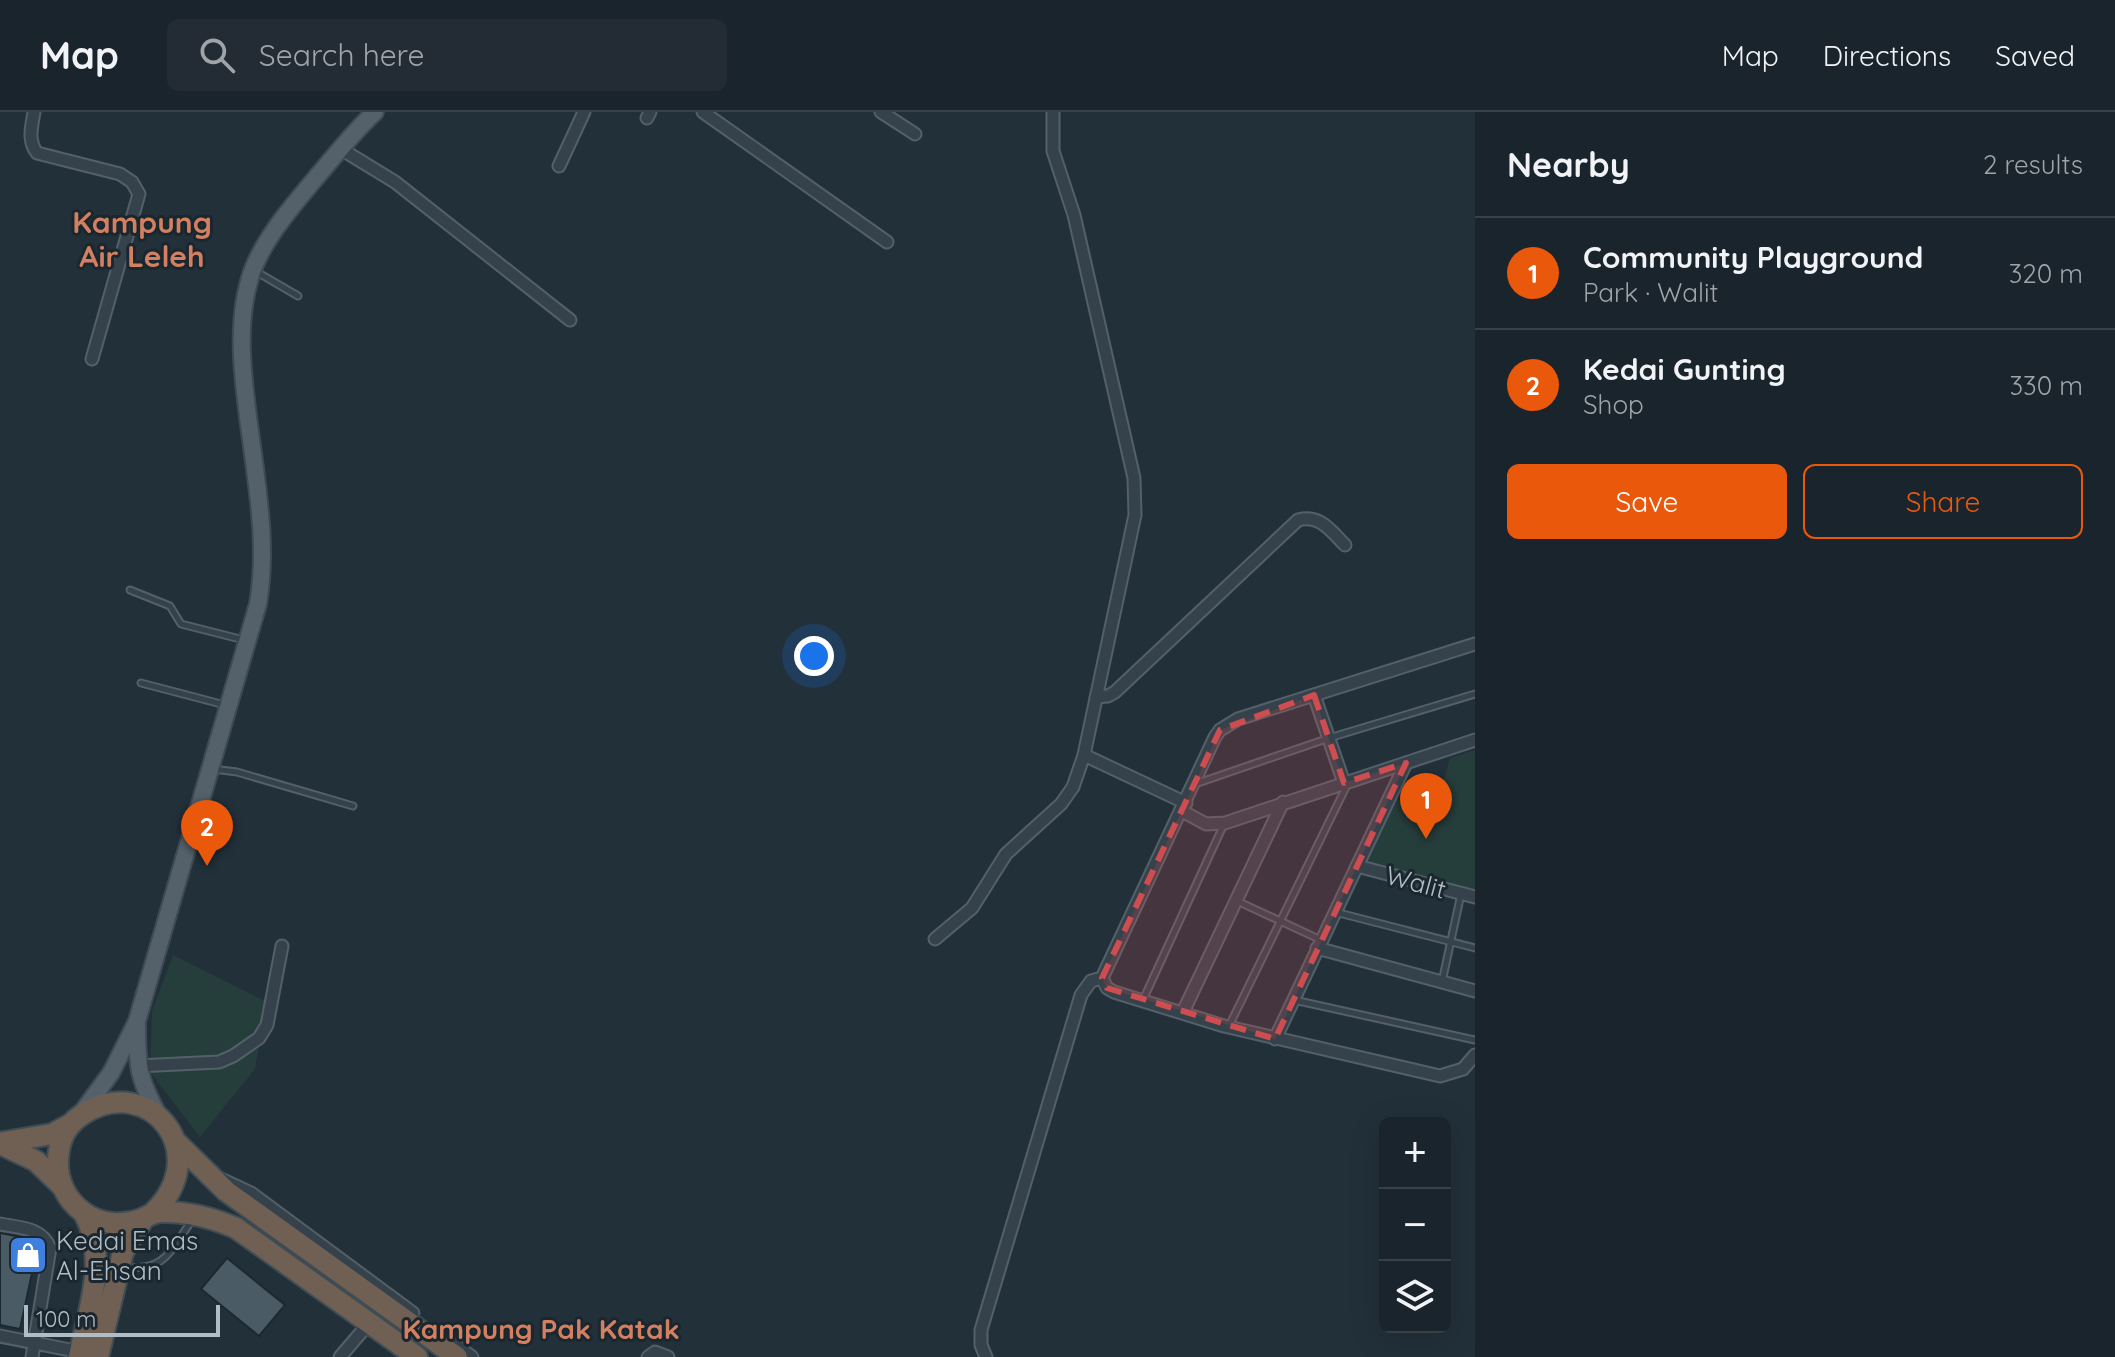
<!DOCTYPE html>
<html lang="en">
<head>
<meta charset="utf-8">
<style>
	body { margin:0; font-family:Quicksand,sans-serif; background:#232c34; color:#f1f3f6 }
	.controls { position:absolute; right:24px; bottom:24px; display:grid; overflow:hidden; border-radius:12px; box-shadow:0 8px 32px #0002 }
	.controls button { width:72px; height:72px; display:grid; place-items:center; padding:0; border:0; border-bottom:2px solid #384148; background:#1a242c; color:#f1f3f6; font:40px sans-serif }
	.scale { position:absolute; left:24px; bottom:20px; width:196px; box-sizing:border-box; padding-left:8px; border:4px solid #b1bdc6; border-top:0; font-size:22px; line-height:28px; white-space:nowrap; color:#b1bdc6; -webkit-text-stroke:6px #1b272f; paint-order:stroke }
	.you { position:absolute; left:814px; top:544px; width:28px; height:28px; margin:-20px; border:6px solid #fff; border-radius:50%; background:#1a73e8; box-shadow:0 0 0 12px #1a73e833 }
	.badge { display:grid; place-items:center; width:52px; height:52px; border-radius:50%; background:#ea580c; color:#fff; font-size:26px; font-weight:700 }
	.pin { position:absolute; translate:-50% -66px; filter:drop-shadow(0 2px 4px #0008) }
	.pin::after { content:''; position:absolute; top:42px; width:28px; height:24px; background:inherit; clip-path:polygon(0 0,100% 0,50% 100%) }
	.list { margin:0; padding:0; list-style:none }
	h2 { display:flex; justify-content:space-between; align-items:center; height:104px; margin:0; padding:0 32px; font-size:34px }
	h2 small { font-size:26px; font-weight:400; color:#9fa4a9 }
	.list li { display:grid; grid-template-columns:52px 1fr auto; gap:24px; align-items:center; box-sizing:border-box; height:112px; padding:0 32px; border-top:2px solid #384148 }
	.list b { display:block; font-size:30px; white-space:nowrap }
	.list p { margin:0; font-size:26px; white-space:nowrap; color:#9fa4a9 }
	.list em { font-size:26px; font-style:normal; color:#9fa4a9 }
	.actions { display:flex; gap:16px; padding:24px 32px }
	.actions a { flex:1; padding:18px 0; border:2px solid #ea580c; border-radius:12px; text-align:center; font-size:28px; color:#ea580c }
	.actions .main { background:#ea580c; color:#fff }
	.icon { flex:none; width:44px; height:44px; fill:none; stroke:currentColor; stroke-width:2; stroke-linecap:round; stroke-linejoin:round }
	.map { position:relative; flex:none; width:1475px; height:1245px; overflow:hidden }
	header { display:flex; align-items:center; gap:48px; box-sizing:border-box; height:112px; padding:0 40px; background:#1a242c; border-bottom:2px solid #384148 }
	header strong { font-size:38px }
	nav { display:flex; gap:44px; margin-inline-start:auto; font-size:28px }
	.search { width:560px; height:72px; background:#232c34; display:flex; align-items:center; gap:20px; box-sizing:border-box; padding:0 28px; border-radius:12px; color:#9fa4a9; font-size:30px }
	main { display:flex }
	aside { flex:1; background:#1a242c }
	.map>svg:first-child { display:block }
</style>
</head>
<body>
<header>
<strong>Map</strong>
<div class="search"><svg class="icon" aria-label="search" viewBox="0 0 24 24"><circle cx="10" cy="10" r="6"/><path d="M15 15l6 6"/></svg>Search here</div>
<nav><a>Map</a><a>Directions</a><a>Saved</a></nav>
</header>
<main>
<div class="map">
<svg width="1475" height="1245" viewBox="0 0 1475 1245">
	<rect width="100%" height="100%" fill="#22303a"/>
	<g fill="#253d3b">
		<polygon points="1475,638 1475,780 1365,751 1397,687 1434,702 1450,646"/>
		<polygon points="173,843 267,890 255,957 200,1025 150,960 152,899"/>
	</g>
	<g fill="#4b5b65" stroke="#1d2931" stroke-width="2">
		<polygon points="0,1121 26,1126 38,1133 20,1217 0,1213"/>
		<polygon points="227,1146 285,1193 259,1224 201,1177"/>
	</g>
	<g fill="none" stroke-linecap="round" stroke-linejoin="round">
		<defs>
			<g id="lane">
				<polyline points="255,159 298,184"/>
				<polyline points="130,478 170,494 181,512 244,528"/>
				<polyline points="141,571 225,593"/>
				<polyline points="213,657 237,660 353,694"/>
				<polyline points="1195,672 1329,626 1475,582"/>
				<polyline points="1237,789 1321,828"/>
				<polyline points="1335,800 1475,836"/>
				<polyline points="1442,870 1461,782"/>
				<polyline points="1143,888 1224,712"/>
				<polyline points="1294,888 1475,928"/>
				<polyline points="1229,914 1348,671"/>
				<path d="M123,1155C167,1160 170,1138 193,1107"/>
			</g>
			<g id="street">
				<path d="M34,0C32,14 27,28 37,41L120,62L132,70L139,82L92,247"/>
				<polyline points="703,0 887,130"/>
				<polyline points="881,0 915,22"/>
				<polyline points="647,6 650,0"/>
				<polyline points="341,37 395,70 570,208"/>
				<polyline points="559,54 584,0"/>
				<polyline points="1314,583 1344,671"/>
				<path d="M1096,585L1108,584L1115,580L1298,408C1320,402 1331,419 1345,433"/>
				<polyline points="1084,643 1186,691"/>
				<polyline points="1182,699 1206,712 1225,711 1475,628"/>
				<polyline points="1357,754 1475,785"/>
				<polyline points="935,827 972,796 1006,742 1061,692 1073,675 1084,643 1135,403 1134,366 1074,103 1053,39 1053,0"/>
				<polyline points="1317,836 1475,879"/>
				<polyline points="1102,866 1107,876 1114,880 1224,914 1440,964 1463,957 1475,943"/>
				<polyline points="1183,900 1283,690"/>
				<polyline points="1275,927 1406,651"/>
				<polyline points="137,954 219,950 233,944 259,926 267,913 282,834"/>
				<polyline points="221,1067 251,1081 413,1201"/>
				<path d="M0,1112C20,1116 41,1115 50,1136L32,1245"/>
				<polyline points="0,1224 80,1240"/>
				<polyline points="456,1233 472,1245"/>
				<polyline points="340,1245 370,1210"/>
				<polyline points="648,1245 655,1240 668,1245"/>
				<polyline points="986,1245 981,1233 981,1218 1081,883 1091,869 1102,866 1215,625 1220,618 1238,607 1475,532"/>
			</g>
			<g id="primary">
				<path d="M137,914C137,957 139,968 160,1006"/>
				<path d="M80,1003L111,961L137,909L258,492C267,439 259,387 252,334C244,275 230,197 260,142C274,115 295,91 314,68C334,45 353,20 375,0"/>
			</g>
			<g id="highway">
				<polyline points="175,1029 226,1079 457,1245"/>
				<polyline points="0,1031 52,1022 69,1013"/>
				<polyline points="0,1032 36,1049 62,1074"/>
				<path d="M154,1100C214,1041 150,960 83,1002C66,1013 59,1027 58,1048C57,1068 66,1088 83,1100C100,1113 123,1114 142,1107C148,1104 152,1101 159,1100C186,1099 211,1105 236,1116L417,1245"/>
				<path d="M79,1245C88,1197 109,1148 84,1101"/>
				<polyline points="98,1245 123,1140 144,1106"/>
			</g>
		</defs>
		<use href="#lane" stroke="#546068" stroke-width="9"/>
		<use href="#street" stroke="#546068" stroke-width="15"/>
		<use href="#primary" stroke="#3f4b53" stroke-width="20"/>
		<use href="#highway" stroke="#414d55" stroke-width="24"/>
		<use href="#lane" stroke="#36424b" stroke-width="5"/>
		<use href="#street" stroke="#36424b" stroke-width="11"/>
		<use href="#primary" stroke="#54616b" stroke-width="16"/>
		<use href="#highway" stroke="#706053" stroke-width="20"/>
	</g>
	<path fill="#cd4d50" fill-opacity="0.2" stroke="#cd4d50" stroke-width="6" stroke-dasharray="16 10" stroke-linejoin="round" d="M1314,583L1344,671L1406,651L1275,927L1107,876L1102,866L1220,618Z"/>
	<defs>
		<symbol id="shop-square" viewBox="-11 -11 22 22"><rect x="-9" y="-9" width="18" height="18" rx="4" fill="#3f7fe0" stroke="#1b272f"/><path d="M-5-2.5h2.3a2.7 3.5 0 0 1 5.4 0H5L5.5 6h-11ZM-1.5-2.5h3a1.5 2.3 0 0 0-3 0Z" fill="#fff"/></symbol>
	</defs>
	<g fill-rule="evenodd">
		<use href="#shop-square" x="6" y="1121" width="44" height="44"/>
	</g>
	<g text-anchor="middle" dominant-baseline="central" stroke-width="6" stroke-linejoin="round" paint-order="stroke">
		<g font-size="26" fill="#b1bdc6" stroke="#1b272f">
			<text transform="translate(1416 770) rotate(15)">Walit</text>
		</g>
		<g font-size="26" fill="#b1bdc6" stroke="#1b272f" text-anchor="start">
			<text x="56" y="1128">Kedai Emas<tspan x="56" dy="30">Al-Ehsan</tspan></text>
		</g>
		<g font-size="28" font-weight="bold" fill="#d28061" stroke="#1b272f">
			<text x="541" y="1216">Kampung Pak Katak</text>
		</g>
		<g font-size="30" font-weight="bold" fill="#d28061" stroke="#1b272f">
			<text x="142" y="110">Kampung<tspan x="142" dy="34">Air Leleh</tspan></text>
		</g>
	</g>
</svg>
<div class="controls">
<button>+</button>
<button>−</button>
<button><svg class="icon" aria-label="layers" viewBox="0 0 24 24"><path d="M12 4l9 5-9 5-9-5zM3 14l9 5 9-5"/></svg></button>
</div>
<div class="scale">100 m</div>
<div class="you"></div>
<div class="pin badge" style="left:1426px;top:727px">1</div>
<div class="pin badge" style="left:207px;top:754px">2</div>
</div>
<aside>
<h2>Nearby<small>2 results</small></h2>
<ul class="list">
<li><span class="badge">1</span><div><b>Community Playground</b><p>Park · Walit</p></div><em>320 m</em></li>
<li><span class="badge">2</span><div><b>Kedai Gunting</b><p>Shop</p></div><em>330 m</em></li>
</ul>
<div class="actions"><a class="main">Save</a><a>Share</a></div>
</aside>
</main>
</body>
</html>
